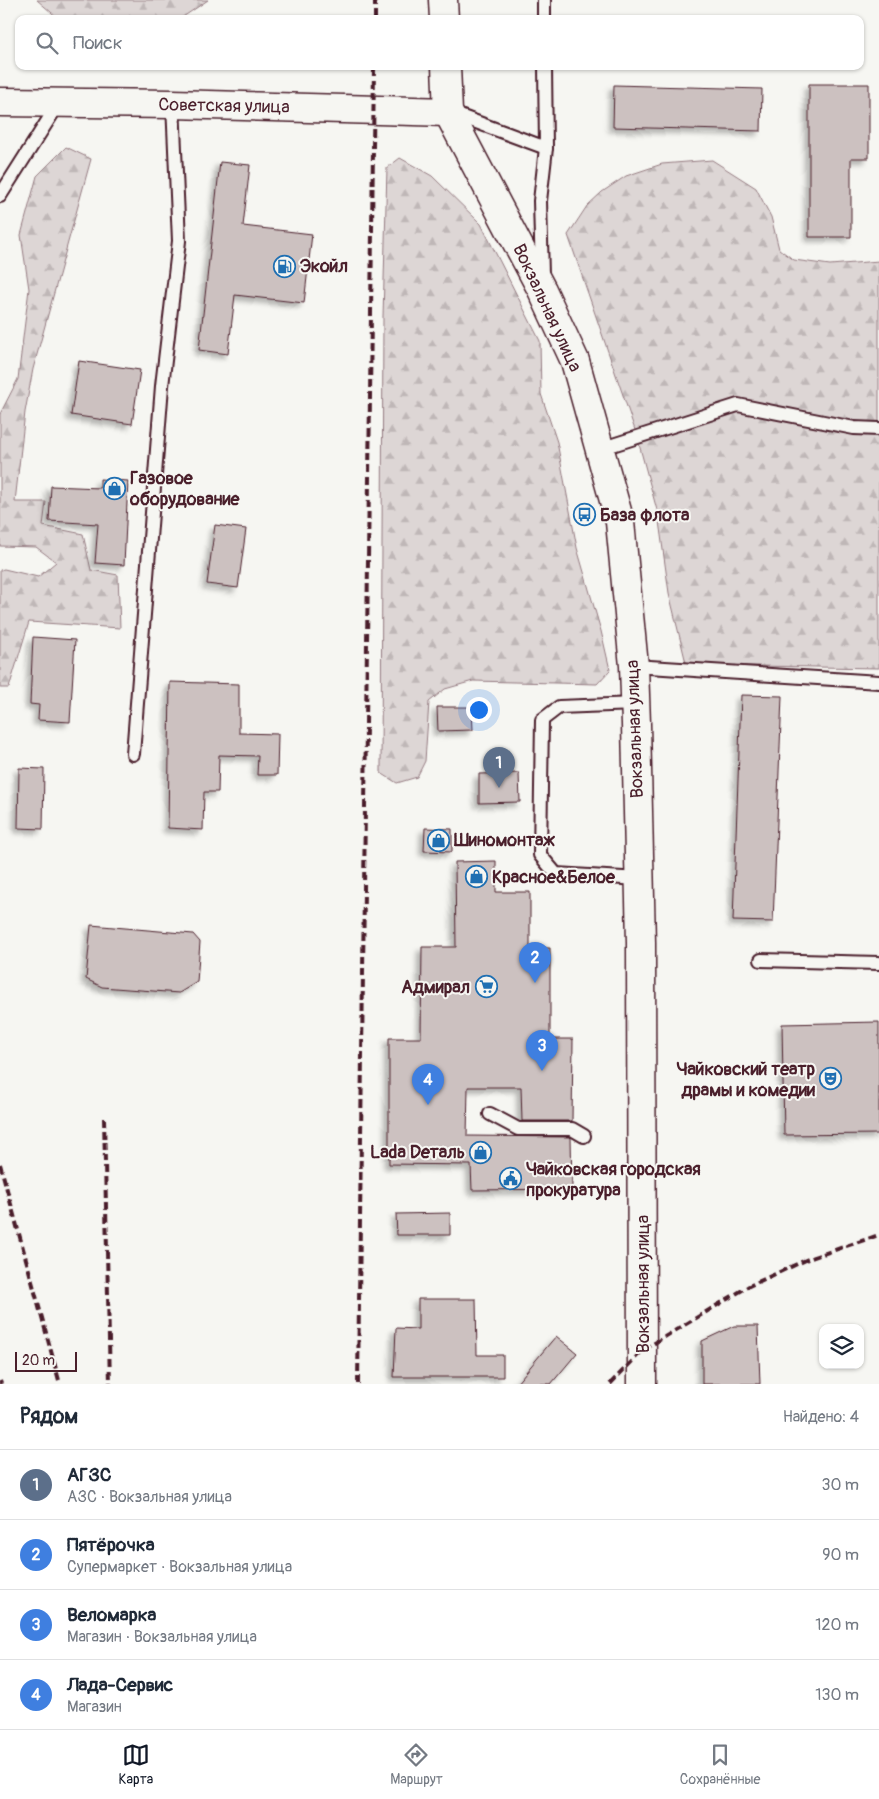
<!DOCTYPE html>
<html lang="ru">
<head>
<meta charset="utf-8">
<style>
	body { margin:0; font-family:Pangolin,sans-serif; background:#f2f2f3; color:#1f2937 }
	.controls { position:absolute; right:15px; bottom:15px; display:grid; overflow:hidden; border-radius:10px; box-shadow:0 1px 4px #0004 }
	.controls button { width:45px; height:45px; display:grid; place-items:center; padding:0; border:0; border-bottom:1px solid #e0e1e3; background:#fff; color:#1f2937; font:25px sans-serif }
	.scale { position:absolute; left:15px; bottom:12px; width:62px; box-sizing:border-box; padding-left:5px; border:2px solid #4a1f2b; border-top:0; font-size:14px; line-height:18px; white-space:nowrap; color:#4a1f2b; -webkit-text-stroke:4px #f6f6f2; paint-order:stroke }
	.you { position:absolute; left:478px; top:709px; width:18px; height:18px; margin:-12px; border:4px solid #fff; border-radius:50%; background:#1a73e8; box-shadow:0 0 0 8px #1a73e833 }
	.badge { display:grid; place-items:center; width:32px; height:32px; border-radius:50%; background:#111827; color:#fff; font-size:16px; font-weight:700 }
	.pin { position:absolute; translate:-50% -41px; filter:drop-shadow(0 1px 2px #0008) }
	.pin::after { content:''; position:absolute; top:26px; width:18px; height:15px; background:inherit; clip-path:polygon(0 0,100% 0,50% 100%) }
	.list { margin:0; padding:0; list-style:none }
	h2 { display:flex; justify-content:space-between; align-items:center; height:65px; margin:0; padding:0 20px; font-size:21px }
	h2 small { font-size:16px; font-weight:400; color:#747a83 }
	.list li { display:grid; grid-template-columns:32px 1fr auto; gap:15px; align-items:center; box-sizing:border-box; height:70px; padding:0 20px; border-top:1px solid #e0e1e3 }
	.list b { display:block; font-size:19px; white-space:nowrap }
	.list p { margin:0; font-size:16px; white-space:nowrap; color:#747a83 }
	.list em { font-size:16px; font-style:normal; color:#747a83 }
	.icon { flex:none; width:28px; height:28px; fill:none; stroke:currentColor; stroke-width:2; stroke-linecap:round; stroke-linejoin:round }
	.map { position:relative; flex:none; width:879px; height:1384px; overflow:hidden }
	.search { position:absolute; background:#fff; box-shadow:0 1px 4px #0004; left:15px; right:15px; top:15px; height:55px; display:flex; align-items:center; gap:12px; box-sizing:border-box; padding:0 18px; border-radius:10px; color:#747a83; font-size:19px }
	.sheet { height:345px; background:#fff }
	nav { display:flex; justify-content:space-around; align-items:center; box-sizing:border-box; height:70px; border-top:1px solid #e0e1e3; background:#fff; font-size:14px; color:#747a83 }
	nav a { display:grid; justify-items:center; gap:2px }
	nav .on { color:#111827 }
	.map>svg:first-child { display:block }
</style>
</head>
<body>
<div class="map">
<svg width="879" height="1384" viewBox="0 0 879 1384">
	<defs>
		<pattern id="forest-firs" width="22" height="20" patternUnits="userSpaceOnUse" patternTransform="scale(1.25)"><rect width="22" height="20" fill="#ddd6d5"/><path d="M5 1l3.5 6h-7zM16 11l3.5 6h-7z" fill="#bfb7b7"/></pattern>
		<filter id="shadow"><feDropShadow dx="-4.5" dy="4.5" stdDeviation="2.5" flood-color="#0004"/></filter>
	</defs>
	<rect width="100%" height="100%" fill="#f6f6f2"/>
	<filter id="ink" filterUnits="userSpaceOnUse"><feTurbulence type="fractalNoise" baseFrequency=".02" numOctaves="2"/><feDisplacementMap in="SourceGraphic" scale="10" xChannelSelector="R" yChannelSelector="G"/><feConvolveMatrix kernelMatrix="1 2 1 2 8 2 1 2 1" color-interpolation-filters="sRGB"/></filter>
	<g filter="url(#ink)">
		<g fill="url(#forest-firs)" stroke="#947a80">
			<polygon points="37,0 208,0 180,19 59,19"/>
			<polygon points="66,147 91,159 33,369 25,412 15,502 46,502 43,526 83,534 91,570 118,575 120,628 29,622 9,688 0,688 0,570 4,569 38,577 56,562 36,547 0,546 0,414 18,379 29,289 21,235 37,176"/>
			<polygon points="400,158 432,176 481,224 540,341 541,394 557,442 577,548 601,631 610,670 597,684 473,681 445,689 429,702 425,761 417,777 397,783 381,773 383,317 387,168"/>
			<polygon points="712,160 756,188 771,217 779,249 794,260 830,265 879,261 879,668 694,665 686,663 669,593 658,514 636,433 568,235 587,206 602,192 626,176 662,164"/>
		</g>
		<g fill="#ccc1c0" stroke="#4a1f2b" filter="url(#shadow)">
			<polygon points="809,84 869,84 869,158 851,158 851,237 809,237"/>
			<polygon points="614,85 762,89 761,131 613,127"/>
			<polygon points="220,162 250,165 243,226 312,234 304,303 235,295 228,354 199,350"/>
			<polygon points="79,361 140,370 132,424 71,415"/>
			<polygon points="100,479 128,481 124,565 95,563 98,524 49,521 51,486 100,488"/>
			<polygon points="215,525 246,529 238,588 207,584"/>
			<polygon points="33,637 75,640 70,722 38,720 39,705 30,704"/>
			<polygon points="170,682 239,684 239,733 278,734 277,775 257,775 258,756 219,755 218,792 204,792 203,830 168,828"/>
			<polygon points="741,695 782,696 773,922 733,921"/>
			<polygon points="437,707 472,707 473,730 438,731"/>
			<polygon points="19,768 44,769 43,829 18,828"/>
			<polygon points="519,773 520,802 479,803 479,774"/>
			<polygon points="425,828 452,829 452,852 424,851"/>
			<polygon points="496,861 496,892 530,892 530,948 550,948 550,1039 573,1039 572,1121 522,1121 521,1087 468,1087 467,1136 570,1137 571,1138 572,1189 472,1190 471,1165 389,1164 389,1038 421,1038 422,947 456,947 455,862"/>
			<polygon points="91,925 193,934 200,942 197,982 179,993 102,987 86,979"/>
			<polygon points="879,1022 879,1134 784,1135 782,1024"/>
			<polygon points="450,1213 450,1235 397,1235 396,1214"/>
			<polygon points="418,1299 476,1299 477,1355 503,1355 503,1377 394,1377 396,1328 418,1329"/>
			<polygon points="734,1326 758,1326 760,1384 702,1384 702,1341"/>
			<polygon points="556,1336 577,1353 551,1384 516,1384"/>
		</g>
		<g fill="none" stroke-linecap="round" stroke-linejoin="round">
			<defs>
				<g id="lane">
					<polyline points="544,0 544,19"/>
					<polyline points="452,113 546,148"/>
					<polyline points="0,196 59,103"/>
					<polyline points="542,275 540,201 546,148 545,66"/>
					<polyline points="600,449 738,405 854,428 879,429"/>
					<polyline points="634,666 879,682"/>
					<polyline points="635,704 559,707 542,720 540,855 556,874 640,879"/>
					<polyline points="133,754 162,386 179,241 173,104"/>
					<polyline points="761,960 879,963"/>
					<polyline points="490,1114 518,1129 572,1129 584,1136"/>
				</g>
				<g id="primary">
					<polyline points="443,0 444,19"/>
					<polyline points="446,66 448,112 542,290 575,361 620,522 634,666 636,724 641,943 642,1384"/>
					<polyline points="0,102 173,104 448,112"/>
				</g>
			</defs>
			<use href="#lane" stroke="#4a1f2b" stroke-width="16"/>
			<use href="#primary" stroke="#4a1f2b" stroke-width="31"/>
			<use href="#lane" stroke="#f6f6f2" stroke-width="12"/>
			<use href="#primary" stroke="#f6f6f2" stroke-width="28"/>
			<g stroke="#4a1f2b" stroke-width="4" stroke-dasharray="8 4" stroke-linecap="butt">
				<polyline points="375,19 375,0"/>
				<polyline points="104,1118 110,1384"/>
				<polyline points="0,1164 60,1384"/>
				<polyline points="0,1381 1,1384"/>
				<polyline points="358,1384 374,66"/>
				<polyline points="610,1384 643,1350 749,1286 808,1259 879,1235"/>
			</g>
		</g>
	</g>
	<defs>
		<symbol id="fuel-ring" viewBox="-11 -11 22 22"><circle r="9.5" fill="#f6f6f2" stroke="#1f6fb2" stroke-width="1.5"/><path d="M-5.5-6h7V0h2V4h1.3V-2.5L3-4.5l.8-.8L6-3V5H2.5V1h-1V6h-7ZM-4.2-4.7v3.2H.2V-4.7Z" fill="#1f6fb2"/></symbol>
		<symbol id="shop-ring" viewBox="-11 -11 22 22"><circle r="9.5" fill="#f6f6f2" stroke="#1f6fb2" stroke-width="1.5"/><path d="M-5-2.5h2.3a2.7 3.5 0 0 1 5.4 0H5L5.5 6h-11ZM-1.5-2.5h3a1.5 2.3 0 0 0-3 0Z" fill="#1f6fb2"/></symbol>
		<symbol id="bus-ring" viewBox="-11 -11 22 22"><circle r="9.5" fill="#f6f6f2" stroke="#1f6fb2" stroke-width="1.5"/><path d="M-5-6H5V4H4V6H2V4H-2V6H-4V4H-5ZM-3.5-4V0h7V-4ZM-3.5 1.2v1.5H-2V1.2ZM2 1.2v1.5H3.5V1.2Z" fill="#1f6fb2"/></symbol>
		<symbol id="supermarket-ring" viewBox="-11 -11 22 22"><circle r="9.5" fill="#f6f6f2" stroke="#1f6fb2" stroke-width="1.5"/><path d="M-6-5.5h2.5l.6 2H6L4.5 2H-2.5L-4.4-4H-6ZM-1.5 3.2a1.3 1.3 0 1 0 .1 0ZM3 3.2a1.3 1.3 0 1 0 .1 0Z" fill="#1f6fb2"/></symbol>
		<symbol id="theatre-ring" viewBox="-11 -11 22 22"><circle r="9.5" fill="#f6f6f2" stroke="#1f6fb2" stroke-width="1.5"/><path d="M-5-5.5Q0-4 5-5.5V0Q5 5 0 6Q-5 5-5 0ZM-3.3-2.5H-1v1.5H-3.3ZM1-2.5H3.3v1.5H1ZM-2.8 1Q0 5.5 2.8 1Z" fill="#1f6fb2"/></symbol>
		<symbol id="civic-ring" viewBox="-11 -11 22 22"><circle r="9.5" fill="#f6f6f2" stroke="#1f6fb2" stroke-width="1.5"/><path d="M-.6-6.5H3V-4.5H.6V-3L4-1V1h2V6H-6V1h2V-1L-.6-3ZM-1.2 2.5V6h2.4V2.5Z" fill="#1f6fb2"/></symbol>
	</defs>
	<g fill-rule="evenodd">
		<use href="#fuel-ring" x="272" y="254" width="25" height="25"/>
		<use href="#shop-ring" x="102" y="476" width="25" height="25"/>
		<use href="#bus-ring" x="572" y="502" width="25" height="25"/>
		<use href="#shop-ring" x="426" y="828" width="25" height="25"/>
		<use href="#shop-ring" x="464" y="864" width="25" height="25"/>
		<use href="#supermarket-ring" x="474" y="974" width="25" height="25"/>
		<use href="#theatre-ring" x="818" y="1066" width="25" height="25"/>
		<use href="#shop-ring" x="468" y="1140" width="25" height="25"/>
		<use href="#civic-ring" x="498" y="1166" width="25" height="25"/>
	</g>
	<g text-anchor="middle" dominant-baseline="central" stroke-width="4" stroke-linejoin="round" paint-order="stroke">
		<g font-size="18" fill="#4a1f2b" stroke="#f6f6f2">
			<text transform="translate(224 106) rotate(1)">Советская улица</text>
			<text transform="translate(547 308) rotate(65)">Вокзальная улица</text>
			<text transform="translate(635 729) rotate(-92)">Вокзальная улица</text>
			<text transform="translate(643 1284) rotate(-90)">Вокзальная улица</text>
		</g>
		<g font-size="18" font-weight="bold" fill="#4a1f2b" stroke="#f6f6f2" text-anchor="start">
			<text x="300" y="266">Экойл</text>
			<text x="130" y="478">Газовое<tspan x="130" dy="21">оборудование</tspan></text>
			<text x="600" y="515">База флота</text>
			<text x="454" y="840">Шиномонтаж</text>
			<text x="492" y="877">Красное&amp;Белое</text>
			<text x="470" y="987" text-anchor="end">Адмирал</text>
			<text x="815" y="1069" text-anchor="end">Чайковский театр<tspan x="815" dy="21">драмы и комедии</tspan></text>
			<text x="465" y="1152" text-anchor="end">Lada Dеталь</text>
			<text x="526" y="1169">Чайковская городская<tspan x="526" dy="21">прокуратура</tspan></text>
		</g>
	</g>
</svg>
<div class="controls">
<button><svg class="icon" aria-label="layers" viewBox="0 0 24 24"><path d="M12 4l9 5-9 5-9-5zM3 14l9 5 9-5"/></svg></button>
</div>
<div class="scale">20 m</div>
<div class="you"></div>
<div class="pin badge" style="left:499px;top:788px;background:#5c6f8a">1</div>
<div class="pin badge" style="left:535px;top:983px;background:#3f7fe0">2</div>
<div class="pin badge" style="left:542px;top:1071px;background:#3f7fe0">3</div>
<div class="pin badge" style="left:428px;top:1105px;background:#3f7fe0">4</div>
<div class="search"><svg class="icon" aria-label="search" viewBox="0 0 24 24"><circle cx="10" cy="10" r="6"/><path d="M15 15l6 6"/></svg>Поиск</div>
</div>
<section class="sheet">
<h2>Рядом<small>Найдено: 4</small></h2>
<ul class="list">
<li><span class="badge" style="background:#5c6f8a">1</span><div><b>АГЗС</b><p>АЗС · Вокзальная улица</p></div><em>30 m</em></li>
<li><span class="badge" style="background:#3f7fe0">2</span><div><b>Пятёрочка</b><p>Супермаркет · Вокзальная улица</p></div><em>90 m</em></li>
<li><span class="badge" style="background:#3f7fe0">3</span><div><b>Веломарка</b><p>Магазин · Вокзальная улица</p></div><em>120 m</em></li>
<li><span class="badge" style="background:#3f7fe0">4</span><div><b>Лада-Сервис</b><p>Магазин</p></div><em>130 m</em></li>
</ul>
</section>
<nav>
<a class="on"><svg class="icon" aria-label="map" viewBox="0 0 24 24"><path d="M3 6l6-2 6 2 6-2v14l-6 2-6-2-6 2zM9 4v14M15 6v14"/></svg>Карта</a>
<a><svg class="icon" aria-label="directions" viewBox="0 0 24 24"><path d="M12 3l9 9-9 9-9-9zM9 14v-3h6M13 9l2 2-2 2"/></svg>Маршрут</a>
<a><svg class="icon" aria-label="saved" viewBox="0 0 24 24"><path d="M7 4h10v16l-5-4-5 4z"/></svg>Сохранённые</a>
</nav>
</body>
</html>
